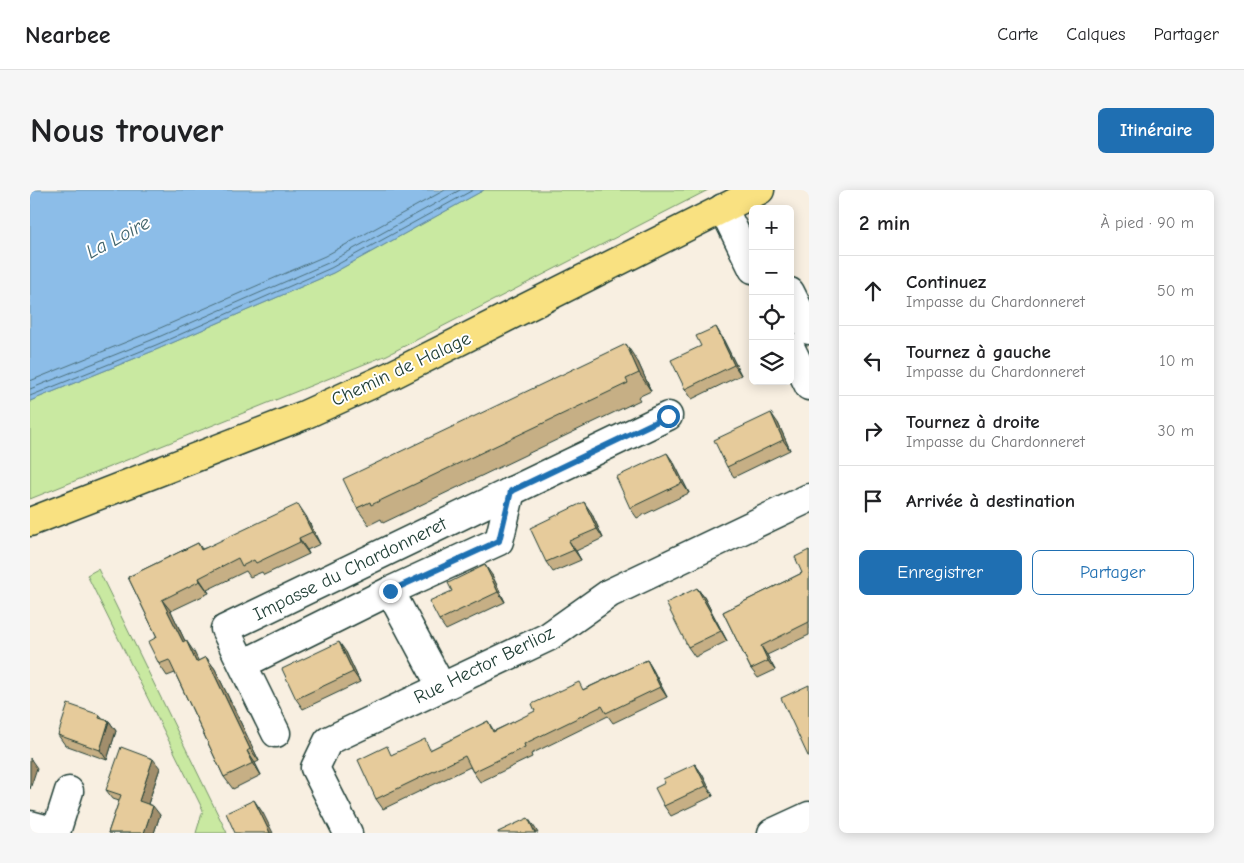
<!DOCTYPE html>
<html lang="fr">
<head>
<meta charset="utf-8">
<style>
	body { margin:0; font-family:"Comic Neue",sans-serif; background:#f6f6f6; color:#202124 }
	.controls { position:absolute; right:15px; top:15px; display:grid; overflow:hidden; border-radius:8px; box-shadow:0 2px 12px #0003 }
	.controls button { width:45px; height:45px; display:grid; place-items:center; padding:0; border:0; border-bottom:1px solid #e0e0e0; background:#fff; color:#202124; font:25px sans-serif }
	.stop { position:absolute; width:15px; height:15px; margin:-11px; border:4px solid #1f6fb2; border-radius:50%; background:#fff }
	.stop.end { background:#1f6fb2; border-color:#fff; box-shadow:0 1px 5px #0008 }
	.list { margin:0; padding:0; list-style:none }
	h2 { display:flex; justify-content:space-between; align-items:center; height:65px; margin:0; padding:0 20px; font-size:21px }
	h2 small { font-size:16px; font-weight:400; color:#757577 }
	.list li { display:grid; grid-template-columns:32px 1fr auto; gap:15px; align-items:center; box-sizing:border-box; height:70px; padding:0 20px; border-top:1px solid #e0e0e0 }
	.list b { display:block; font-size:19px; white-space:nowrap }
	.list p { margin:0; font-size:16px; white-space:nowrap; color:#757577 }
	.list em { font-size:16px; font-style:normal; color:#757577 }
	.actions { display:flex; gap:10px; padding:15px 20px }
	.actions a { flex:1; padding:11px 0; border:1px solid #1f6fb2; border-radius:8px; text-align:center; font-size:18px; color:#1f6fb2 }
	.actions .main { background:#1f6fb2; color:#fff }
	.icon { flex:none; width:28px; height:28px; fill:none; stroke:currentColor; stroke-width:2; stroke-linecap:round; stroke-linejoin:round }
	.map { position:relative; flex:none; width:779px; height:643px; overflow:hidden; border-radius:8px }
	header { display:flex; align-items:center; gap:30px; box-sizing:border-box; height:70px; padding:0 25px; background:#fff; border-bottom:1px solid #e0e0e0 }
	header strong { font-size:24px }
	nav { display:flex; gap:28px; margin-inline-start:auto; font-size:18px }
	.intro { display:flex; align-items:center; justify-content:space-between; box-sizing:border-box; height:120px; padding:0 30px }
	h1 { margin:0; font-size:35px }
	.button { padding:12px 22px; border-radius:8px; background:#1f6fb2; color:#fff; font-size:18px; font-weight:700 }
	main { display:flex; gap:30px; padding:0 30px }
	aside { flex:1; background:#fff; border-radius:8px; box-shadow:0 2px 12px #0003 }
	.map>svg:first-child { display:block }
</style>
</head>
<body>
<header>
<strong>Nearbee</strong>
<nav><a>Carte</a><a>Calques</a><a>Partager</a></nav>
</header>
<div class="intro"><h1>Nous trouver</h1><a class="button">Itinéraire</a></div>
<main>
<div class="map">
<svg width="779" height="643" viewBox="0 0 779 643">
	<rect width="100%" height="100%" fill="#f8efe1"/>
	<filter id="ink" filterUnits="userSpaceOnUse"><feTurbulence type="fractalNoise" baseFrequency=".02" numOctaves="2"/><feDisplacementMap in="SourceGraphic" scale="10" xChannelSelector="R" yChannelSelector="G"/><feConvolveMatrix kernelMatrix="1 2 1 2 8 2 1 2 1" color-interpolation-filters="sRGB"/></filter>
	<g filter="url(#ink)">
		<g fill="#c9e9a1" stroke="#74936a">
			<polygon points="454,0 678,0 357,165 0,309 0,211 128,159 303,83"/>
			<polygon points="68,379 197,643 166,643 173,620 57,385"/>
		</g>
		<polygon fill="#8cbde8" stroke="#608aa0" points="0,0 454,0 303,83 128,159 0,211"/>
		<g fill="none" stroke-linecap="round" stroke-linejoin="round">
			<g stroke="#4b707c" stroke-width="1">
				<polyline points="0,191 121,142 295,66 415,0"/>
				<polyline points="0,199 124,149 298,73 430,0"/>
				<polyline points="0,206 126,155 301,78 443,0"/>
			</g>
			<defs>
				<g id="minor">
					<polyline points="693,18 723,79"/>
					<polyline points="760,102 779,140"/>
					<polyline points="760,157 779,196"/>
					<polyline points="360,401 411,496"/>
					<polyline points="213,474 360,401 469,351 481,301"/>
					<polyline points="246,543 195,439 638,226"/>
					<polyline points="0,635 26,642 39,601"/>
					<polyline points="318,643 285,578 298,551 518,447 580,403 779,308"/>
					<polyline points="742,643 779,626"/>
				</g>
				<polyline id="major" points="0,332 272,226 360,186 730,0"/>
			</defs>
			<use href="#minor" stroke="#1f3d34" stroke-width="31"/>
			<use href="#major" stroke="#1f3d34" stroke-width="31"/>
			<use href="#minor" stroke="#fff" stroke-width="28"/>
			<use href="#major" stroke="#f9e181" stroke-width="28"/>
		</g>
		<g fill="#c6af85" stroke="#1f3d34">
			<polygon points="692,147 711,185 662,209 655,199"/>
			<polygon points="608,172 621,201 608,207 610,210 353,333 351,329 339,335 327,318"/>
			<polygon points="748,233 760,260 704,287 697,277"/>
			<polygon points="644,273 659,303 607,328 600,318"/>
			<polygon points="561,322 573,348 546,361 551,370 523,382 516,372"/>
			<polygon points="276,326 290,354 277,360 279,364 234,385 232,382 220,387 216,381 177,400 179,403 141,421 155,451 164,462 168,471 176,467 185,479 229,571 225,573 231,585 203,599 194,587 145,483 137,486 129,474 127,447 98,387 168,353 172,359"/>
			<polygon points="779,360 779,445 737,465 745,480 728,488 721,479 693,422 772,383"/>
			<polygon points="462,385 475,412 416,440 409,430"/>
			<polygon points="667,398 674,407 697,451 665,467 658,457"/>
			<polygon points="316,462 330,492 273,519 266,509"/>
			<polygon points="617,470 623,480 637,507 583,533 578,526 501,564 502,567 450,592 443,582 440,577 353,619 346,609 363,564 402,559 458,531 464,541"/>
			<polygon points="70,525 72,529 79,531 86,541 77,570 35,555 28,545"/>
			<polygon points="665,574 672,584 683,606 641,626 634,616 635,593"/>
			<polygon points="130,578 118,614 130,625 124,643 78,643 89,611 83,609 76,600"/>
		</g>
		<g fill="#a18e6c" stroke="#1f3d34">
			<polygon points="686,137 692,147 711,185 704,175"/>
			<polygon points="596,154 608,172 621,201 609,183"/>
			<polygon points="741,223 748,233 760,260 753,250"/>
			<polygon points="637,263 644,273 659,303 652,293"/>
			<polygon points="554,312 561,322 573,348 567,339"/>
			<polygon points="268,314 276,326 290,354 282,342"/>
			<polygon points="269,348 277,360 279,364 270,352"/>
			<polygon points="539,351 546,361 551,370 544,360"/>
			<polygon points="455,375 462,385 475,412 468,402"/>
			<polygon points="169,388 179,403 170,391"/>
			<polygon points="667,398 674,407 697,451 691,441"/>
			<polygon points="132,410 141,421 161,464 153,452"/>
			<polygon points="156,450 164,462 175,484 166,472"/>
			<polygon points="309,452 316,462 330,492 323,482"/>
			<polygon points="731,456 737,465 745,480 738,471"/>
			<polygon points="176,467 185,479 229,571 220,559"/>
			<polygon points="617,470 623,480 637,507 630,497"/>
			<polygon points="79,531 86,541 77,570 70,560"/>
			<polygon points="217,561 225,573 231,585 223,573"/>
			<polygon points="0,568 7,578 0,599"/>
			<polygon points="123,569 130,578 116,620 109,611"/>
			<polygon points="665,574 672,584 683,606 676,596"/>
			<polygon points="224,610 233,623 243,643 240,643"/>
			<polygon points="123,616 130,625 124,643 114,643"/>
			<polygon points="498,628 505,638 508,643 505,643"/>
		</g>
		<g fill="#e6cb9b" stroke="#1f3d34">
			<polygon points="686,137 704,175 655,199 641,170 671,156 666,146"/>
			<polygon points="596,154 609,183 596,189 598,193 341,315 340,312 327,318 313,289"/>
			<polygon points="741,223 753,250 697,277 684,250"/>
			<polygon points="637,263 652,293 600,318 586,287"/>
			<polygon points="554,312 567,339 539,351 544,360 516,372 500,338"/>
			<polygon points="268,314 282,342 269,348 270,352 226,373 224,370 212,376 208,368 169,388 170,391 132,410 153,452 156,450 166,472 176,467 220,559 217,561 223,573 194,587 139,470 129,474 118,452 127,447 98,387 168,353 171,360"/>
			<polygon points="779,360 779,432 731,456 738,471 721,479 693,422 772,383 765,367"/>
			<polygon points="455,375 468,402 409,430 399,411 422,401 418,393"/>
			<polygon points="667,398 691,441 658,457 636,413"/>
			<polygon points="309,452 323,482 266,509 252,479"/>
			<polygon points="617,470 630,497 576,523 572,516 494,554 495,557 443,582 435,566 346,609 328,570 357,556 361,565 395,549 400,560 458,531 463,542 505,521 502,514 549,492 553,500"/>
			<polygon points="779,495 779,566 778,566 751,508"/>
			<polygon points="38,514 70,525 69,528 79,531 70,560 28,545"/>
			<polygon points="91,557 123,569 109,611 123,616 114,643 78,643 91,605 76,600"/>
			<polygon points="665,574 676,596 634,616 625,598 635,593 633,589"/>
			<polygon points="224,610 240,643 205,643 196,623"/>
			<polygon points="498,628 505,643 468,643 468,642"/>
		</g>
	</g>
	<g fill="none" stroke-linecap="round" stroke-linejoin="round" filter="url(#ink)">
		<polyline stroke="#1f6fb2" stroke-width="6" points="360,401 469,351 481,301 638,226"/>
	</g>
	<g text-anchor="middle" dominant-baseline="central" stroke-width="4" stroke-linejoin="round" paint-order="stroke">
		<g font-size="19" fill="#1f3d34" stroke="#fff">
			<text transform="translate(371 179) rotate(-25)">Chemin de Halage</text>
			<text transform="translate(320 379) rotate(-26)">Impasse du Chardonneret</text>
			<text transform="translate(454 475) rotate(-26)">Rue Hector Berlioz</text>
		</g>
		<g font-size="20" font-style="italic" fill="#40636a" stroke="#fff">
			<text transform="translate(88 47) rotate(-28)">La Loire</text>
		</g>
	</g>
</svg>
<div class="controls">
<button>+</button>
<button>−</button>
<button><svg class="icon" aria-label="locate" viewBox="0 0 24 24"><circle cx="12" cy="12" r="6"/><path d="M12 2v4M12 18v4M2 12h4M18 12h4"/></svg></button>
<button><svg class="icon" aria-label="layers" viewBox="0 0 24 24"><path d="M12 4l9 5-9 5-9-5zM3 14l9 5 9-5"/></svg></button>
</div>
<div class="stop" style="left:638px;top:226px"></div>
<div class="stop end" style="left:360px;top:401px"></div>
</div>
<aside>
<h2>2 min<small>À pied · 90 m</small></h2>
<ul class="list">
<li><svg class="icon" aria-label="ahead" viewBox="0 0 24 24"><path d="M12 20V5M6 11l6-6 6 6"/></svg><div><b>Continuez</b><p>Impasse du Chardonneret</p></div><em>50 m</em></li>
<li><svg class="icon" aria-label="left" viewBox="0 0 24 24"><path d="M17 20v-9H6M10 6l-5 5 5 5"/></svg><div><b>Tournez à gauche</b><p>Impasse du Chardonneret</p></div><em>10 m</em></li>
<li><svg class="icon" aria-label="right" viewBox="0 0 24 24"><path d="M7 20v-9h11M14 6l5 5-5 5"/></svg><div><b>Tournez à droite</b><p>Impasse du Chardonneret</p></div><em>30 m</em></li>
<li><svg class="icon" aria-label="arrive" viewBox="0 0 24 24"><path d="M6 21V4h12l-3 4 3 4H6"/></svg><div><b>Arrivée à destination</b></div></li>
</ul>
<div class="actions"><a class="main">Enregistrer</a><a>Partager</a></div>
</aside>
</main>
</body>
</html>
